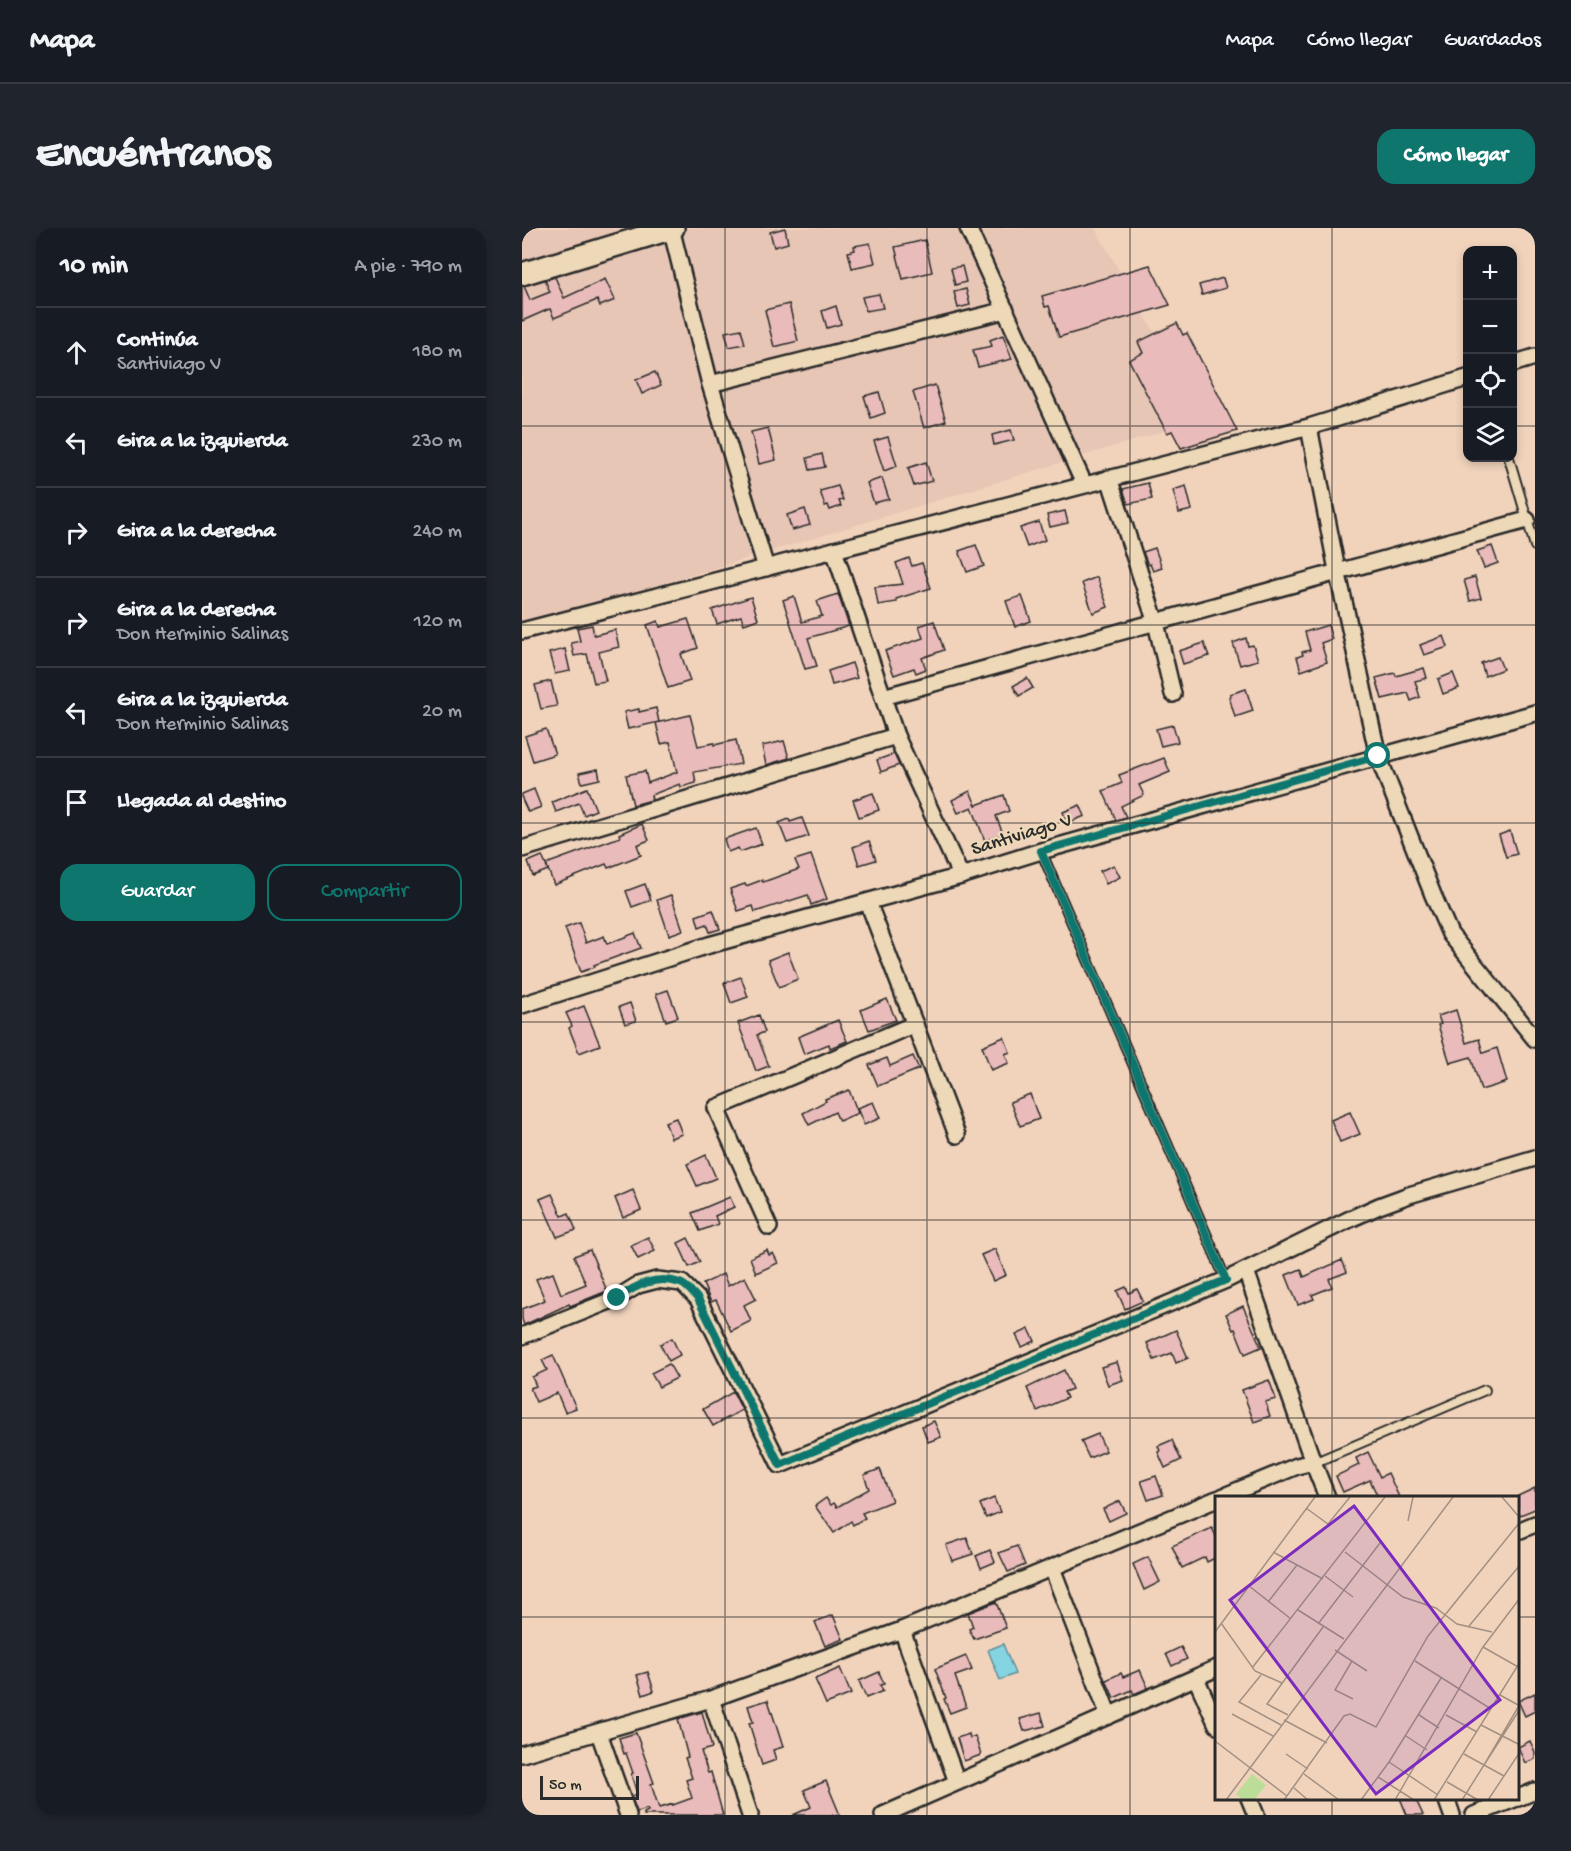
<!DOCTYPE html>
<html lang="es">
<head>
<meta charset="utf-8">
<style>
	body { margin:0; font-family:"Gochi Hand",sans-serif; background:#20242c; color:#f1f3f6 }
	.controls { position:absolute; right:18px; top:18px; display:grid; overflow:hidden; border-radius:12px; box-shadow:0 3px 9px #0003 }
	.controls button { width:54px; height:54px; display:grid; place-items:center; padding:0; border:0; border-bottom:2px solid #363941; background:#171b24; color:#f1f3f6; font:30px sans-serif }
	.scale { position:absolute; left:18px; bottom:15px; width:99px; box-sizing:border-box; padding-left:6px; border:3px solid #2b2b2b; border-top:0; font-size:16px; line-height:21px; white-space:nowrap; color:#2b2b2b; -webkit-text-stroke:4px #edd8b7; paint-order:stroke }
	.stop { position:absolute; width:18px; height:18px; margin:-14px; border:4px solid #0f766e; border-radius:50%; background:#fff }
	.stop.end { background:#0f766e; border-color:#fff; box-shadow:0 2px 6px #0008 }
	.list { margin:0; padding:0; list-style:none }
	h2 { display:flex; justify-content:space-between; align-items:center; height:78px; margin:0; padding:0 24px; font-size:26px }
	h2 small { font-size:20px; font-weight:400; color:#9ea1a6 }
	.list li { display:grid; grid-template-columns:39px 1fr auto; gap:18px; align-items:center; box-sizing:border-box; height:90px; padding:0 24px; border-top:2px solid #363941 }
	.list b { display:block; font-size:22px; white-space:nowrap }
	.list p { margin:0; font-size:20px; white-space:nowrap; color:#9ea1a6 }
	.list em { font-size:20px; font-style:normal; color:#9ea1a6 }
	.actions { display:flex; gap:12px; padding:18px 24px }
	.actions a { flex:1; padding:14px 0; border:2px solid #0f766e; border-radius:18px; text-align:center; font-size:21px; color:#0f766e }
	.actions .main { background:#0f766e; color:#fff }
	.icon { flex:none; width:33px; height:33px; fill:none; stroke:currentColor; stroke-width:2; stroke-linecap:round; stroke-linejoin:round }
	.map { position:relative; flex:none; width:1013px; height:1587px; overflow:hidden; border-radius:18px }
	header { display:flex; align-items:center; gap:36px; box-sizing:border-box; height:84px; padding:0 30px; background:#171b24; border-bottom:2px solid #363941 }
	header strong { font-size:28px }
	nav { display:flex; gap:33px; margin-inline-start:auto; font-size:21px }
	.intro { display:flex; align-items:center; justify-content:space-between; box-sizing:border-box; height:144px; padding:0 36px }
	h1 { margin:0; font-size:42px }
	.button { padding:15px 27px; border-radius:18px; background:#0f766e; color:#fff; font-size:21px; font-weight:700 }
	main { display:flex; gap:36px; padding:0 36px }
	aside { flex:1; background:#171b24; border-radius:18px; box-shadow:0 3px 9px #0003 }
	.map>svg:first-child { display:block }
</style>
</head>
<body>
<header>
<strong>Mapa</strong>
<nav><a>Mapa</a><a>Cómo llegar</a><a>Guardados</a></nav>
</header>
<div class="intro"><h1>Encuéntranos</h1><a class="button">Cómo llegar</a></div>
<main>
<aside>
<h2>10 min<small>A pie · 790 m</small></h2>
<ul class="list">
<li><svg class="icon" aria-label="ahead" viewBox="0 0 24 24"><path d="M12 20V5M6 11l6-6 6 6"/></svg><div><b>Continúa</b><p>Santiviago V</p></div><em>180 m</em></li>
<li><svg class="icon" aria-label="left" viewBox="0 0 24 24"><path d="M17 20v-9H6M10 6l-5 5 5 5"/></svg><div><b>Gira a la izquierda</b></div><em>230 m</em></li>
<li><svg class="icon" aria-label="right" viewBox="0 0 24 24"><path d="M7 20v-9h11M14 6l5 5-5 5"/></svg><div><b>Gira a la derecha</b></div><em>240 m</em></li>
<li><svg class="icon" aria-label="right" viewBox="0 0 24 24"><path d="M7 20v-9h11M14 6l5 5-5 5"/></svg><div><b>Gira a la derecha</b><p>Don Herminio Salinas</p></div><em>120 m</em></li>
<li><svg class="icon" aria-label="left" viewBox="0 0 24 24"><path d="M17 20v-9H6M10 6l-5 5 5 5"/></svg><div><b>Gira a la izquierda</b><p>Don Herminio Salinas</p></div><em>20 m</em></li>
<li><svg class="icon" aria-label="arrive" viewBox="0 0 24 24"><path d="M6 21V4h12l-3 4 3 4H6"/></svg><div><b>Llegada al destino</b></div></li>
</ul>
<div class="actions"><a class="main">Guardar</a><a>Compartir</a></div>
</aside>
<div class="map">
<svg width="1013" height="1587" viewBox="0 0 1013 1587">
	<rect width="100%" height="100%" fill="#f1d3bc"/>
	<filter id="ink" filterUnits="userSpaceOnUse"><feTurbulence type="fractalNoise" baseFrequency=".0167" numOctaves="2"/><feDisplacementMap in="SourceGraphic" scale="12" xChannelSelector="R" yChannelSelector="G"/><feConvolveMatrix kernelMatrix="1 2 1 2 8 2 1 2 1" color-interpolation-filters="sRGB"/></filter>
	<g filter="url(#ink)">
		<polygon fill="#e7c6b5" points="0,0 573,0 682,191 0,399"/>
		<polygon fill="#85d4e2" stroke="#619099" stroke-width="1.5" points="481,1416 493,1446 478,1452 466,1422"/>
		<g fill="#e9bbba" stroke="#2b2b2b" stroke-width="1.5">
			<polygon points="263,0 266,15 252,19 248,4"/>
			<polygon points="403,12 410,44 381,51 373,19"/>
			<polygon points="348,15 353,35 330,40 326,24 333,22 332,18"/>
			<polygon points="628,37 648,77 537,109 527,78 523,79 520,68"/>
			<polygon points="440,38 444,54 433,57 429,40"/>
			<polygon points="33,49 42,70 83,51 93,72 78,78 75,72 32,90 28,81 25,82 0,93 0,58 2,58 8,72 28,64 23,52"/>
			<polygon points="701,50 704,60 680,67 677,57"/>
			<polygon points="444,61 448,77 436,80 432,64"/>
			<polygon points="357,66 361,80 344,83 340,69"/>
			<polygon points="267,76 276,113 252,119 243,82"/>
			<polygon points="314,78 319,96 305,100 300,83"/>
			<polygon points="655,95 661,107 665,105 715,203 659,220 650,203 645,205 607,132 621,125 616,114"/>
			<polygon points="219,101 223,116 207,119 203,104"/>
			<polygon points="481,107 490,131 456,139 451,122 470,118 468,112"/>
			<polygon points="133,144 139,157 120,166 114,152"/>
			<polygon points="413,157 424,193 402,200 391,164"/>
			<polygon points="357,164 363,185 349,190 342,168"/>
			<polygon points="246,200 254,232 237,236 229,204"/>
			<polygon points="489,202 492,212 472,217 470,207"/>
			<polygon points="366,209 375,238 362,243 352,213"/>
			<polygon points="300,226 303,239 288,242 285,230"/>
			<polygon points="404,234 410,253 392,258 386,240"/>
			<polygon points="360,250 367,271 352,275 345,255"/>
			<polygon points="626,255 630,271 606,276 601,261"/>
			<polygon points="316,258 321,272 317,273 319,278 308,282 306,277 303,278 298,263"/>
			<polygon points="664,258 670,282 657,285 651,262"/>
			<polygon points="283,281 288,297 270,302 265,287"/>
			<polygon points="543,283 546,295 528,299 525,287"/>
			<polygon points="517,294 523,312 505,319 498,300"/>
			<polygon points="454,317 462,338 445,344 437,323"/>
			<polygon points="970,318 976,335 962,340 955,323"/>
			<polygon points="633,320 640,340 631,343 628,336 626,337 621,324"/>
			<polygon points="387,330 390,338 400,335 409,360 374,371 375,374 356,377 353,359 381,356 374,335"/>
			<polygon points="575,349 586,379 571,385 560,355"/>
			<polygon points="953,349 959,370 948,373 942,352"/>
			<polygon points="316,366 327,398 286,410 295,438 283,441 261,372 272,368 280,394 300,388 295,373"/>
			<polygon points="500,368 509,393 493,399 484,373"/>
			<polygon points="229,369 236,391 222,396 219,388 195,396 190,382"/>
			<polygon points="166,391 176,420 159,426 168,453 146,460 125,397 136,393 138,399"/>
			<polygon points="412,393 422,422 400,430 404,441 394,445 392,440 372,447 363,423 401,410 397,398"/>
			<polygon points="70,397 72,407 93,402 97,419 77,424 84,453 72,455 65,426 52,428 49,415 58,413 55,400"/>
			<polygon points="806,397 810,411 799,415 805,434 779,443 775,429 781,427 780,424 788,422 783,404"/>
			<polygon points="922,408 926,419 902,427 898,417"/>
			<polygon points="724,410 726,418 731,417 736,432 718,437 711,415"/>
			<polygon points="682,415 687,428 661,436 657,423"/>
			<polygon points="43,421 48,443 33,446 27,425"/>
			<polygon points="976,429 981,441 963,448 959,435"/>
			<polygon points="330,435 335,450 310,457 306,443"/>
			<polygon points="902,440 905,450 893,453 898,469 889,473 886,465 860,471 854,450 873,445 874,448"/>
			<polygon points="931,445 937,460 921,466 916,451"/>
			<polygon points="505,450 511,460 497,468 491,458"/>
			<polygon points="29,453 35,478 19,481 13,457"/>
			<polygon points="724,461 731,483 713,489 707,469 709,469 708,466"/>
			<polygon points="134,480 137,494 106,501 102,484 117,481 117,484"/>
			<polygon points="168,487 176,518 192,515 192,517 214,512 219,536 172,544 174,555 159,559 158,556 129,567 130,572 111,577 104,547 123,543 126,555 155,544 148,514 139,516 134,495"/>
			<polygon points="651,497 656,514 639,518 634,501"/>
			<polygon points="24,501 33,526 11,533 3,508"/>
			<polygon points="262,513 267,530 244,537 240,518"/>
			<polygon points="372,526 377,537 359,544 355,532"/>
			<polygon points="642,530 648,544 617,557 622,567 599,578 604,589 594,592 581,563 600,555 597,547"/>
			<polygon points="76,541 78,551 60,555 57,545"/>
			<polygon points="65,560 74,582 62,587 57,575 34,584 30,574"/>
			<polygon points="12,561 19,579 6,584 0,571 0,566"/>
			<polygon points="448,563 454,577 482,567 487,583 474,588 481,606 463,613 450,579 436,585 430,572"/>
			<polygon points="351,565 357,582 337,589 331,572"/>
			<polygon points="558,577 563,588 545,595 541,584"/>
			<polygon points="280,590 287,608 265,615 257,595 267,591 268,594"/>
			<polygon points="120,596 127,612 115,617 119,627 86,640 84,636 32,657 24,636 98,609 97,606"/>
			<polygon points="234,600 240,616 218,624 216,620 206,624 202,611"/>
			<polygon points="988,603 995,626 984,629 977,607"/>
			<polygon points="347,613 354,632 337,637 331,619"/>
			<polygon points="289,627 305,671 289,677 286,667 233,684 231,678 216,683 208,661 223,656 224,658 240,652 241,654 277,641 273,632"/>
			<polygon points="20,628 26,642 11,648 6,634"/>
			<polygon points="592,637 598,649 584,656 578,643"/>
			<polygon points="123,656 129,672 110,679 104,663"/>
			<polygon points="149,667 161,702 147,707 135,672"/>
			<polygon points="191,682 198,701 188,704 185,696 177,699 174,688"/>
			<polygon points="57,695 64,715 82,708 85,716 113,705 119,720 72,737 73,739 59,744 43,700"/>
			<polygon points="266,724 276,751 257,759 246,732"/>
			<polygon points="219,749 226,769 209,775 202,755"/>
			<polygon points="146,762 156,789 144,793 134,766"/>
			<polygon points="365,771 374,792 347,802 339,782"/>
			<polygon points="108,775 114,793 103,796 97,779"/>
			<polygon points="62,778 78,817 57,825 47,800 50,798 44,785"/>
			<polygon points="934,782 944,815 957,811 961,825 975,820 985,854 959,862 949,829 928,835 916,797 919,796 916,788"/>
			<polygon points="237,787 243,804 235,807 247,838 234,843 216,795"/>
			<polygon points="316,792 325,813 308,820 307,816 282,826 276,809"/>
			<polygon points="482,809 488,824 483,826 487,835 469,842 460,818"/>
			<polygon points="391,828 397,841 356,858 347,837 365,830 368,838"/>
			<polygon points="327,862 336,885 317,893 313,884 287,897 281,885 304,873 303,871"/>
			<polygon points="508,866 517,891 498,898 488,874"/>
			<polygon points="351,874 358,890 342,897 335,880"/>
			<polygon points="828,884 838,906 818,914 809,892"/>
			<polygon points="154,890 160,906 149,910 143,894"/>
			<polygon points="184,927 194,950 175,958 165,936"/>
			<polygon points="111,962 119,982 101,990 93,970"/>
			<polygon points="30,966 40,988 47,985 54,1002 35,1009 18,971"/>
			<polygon points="208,969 212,979 193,988 196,996 178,1003 170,985"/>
			<polygon points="126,1009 133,1023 116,1031 109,1017"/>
			<polygon points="166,1010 178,1034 167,1039 156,1015"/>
			<polygon points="473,1021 484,1047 471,1053 459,1027"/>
			<polygon points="68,1022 85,1063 48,1078 47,1076 2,1097 0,1091 0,1081 23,1072 14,1051 31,1045 39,1066 64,1056 52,1028"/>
			<polygon points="245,1022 247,1027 251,1025 256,1035 234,1045 228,1030"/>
			<polygon points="820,1032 825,1044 807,1051 810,1059 790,1067 792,1071 776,1077 764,1047 779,1041 782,1049"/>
			<polygon points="201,1046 206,1058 223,1049 234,1071 222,1077 229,1093 209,1103 194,1072 189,1074 181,1056"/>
			<polygon points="604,1059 607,1065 615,1061 621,1073 603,1081 595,1063"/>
			<polygon points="721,1078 739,1119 723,1126 713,1101 711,1102 704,1086"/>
			<polygon points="507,1101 513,1113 500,1119 494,1107"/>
			<polygon points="654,1102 666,1130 654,1135 650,1125 632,1132 625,1115"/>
			<polygon points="150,1110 158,1127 147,1133 138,1116"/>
			<polygon points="31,1127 54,1180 43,1184 35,1165 14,1174 8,1160 14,1158 10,1149 25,1142 20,1132"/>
			<polygon points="595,1134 601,1152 586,1157 579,1139"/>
			<polygon points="147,1136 155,1150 137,1159 129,1145"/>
			<polygon points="542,1142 550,1161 542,1164 545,1170 515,1183 505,1160"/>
			<polygon points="747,1152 754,1171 743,1174 748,1188 732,1194 720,1162"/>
			<polygon points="211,1164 220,1182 191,1198 181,1181"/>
			<polygon points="412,1193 419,1209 406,1214 400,1198"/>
			<polygon points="576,1206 584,1223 567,1230 559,1213"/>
			<polygon points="650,1212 659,1232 643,1240 636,1224 638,1223 636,1218"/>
			<polygon points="846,1224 858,1249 866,1245 877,1269 856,1269 848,1252 821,1264 814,1248 837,1237 834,1230"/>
			<polygon points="358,1241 370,1273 340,1285 343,1290 331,1297 329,1293 312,1305 293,1278 304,1270 309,1277 312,1275 315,1279 347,1261 342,1247"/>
			<polygon points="634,1248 641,1267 626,1272 619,1253"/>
			<polygon points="1013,1260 1013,1281 996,1288 996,1268"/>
			<polygon points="472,1270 478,1284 464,1290 458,1276"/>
			<polygon points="598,1273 604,1285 587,1293 581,1281"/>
			<polygon points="690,1300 695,1310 695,1329 685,1334 683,1329 660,1340 650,1318"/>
			<polygon points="445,1310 451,1326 430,1333 424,1317"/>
			<polygon points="495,1318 503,1337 486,1344 477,1325"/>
			<polygon points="468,1322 473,1334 459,1340 454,1328"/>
			<polygon points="626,1329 638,1354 622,1362 611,1336"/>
			<polygon points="474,1374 484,1400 452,1411 447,1401 451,1399 446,1385"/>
			<polygon points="311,1387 321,1411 303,1418 293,1394"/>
			<polygon points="659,1419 665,1431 650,1438 644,1426"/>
			<polygon points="444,1428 450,1442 433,1448 444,1479 428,1485 422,1471 424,1470 413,1441"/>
			<polygon points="318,1440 329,1466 304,1476 293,1451"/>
			<polygon points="618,1442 626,1460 612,1466 610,1462 592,1470 584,1452 599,1445 601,1449"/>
			<polygon points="126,1444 132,1463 121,1467 115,1447"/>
			<polygon points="357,1444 362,1456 358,1457 361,1463 344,1470 337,1453"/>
			<polygon points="1013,1465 1013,1483 1003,1488 996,1473"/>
			<polygon points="246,1472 261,1519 251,1522 254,1532 240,1537 227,1495 231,1494 226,1478"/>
			<polygon points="180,1484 190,1520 179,1523 186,1545 189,1544 201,1587 122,1587 122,1585 126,1583 125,1581 115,1584 109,1568 115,1566 109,1546 111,1545 104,1525 102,1526 97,1510 114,1505 132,1555 129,1556 137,1580 151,1576 151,1577 170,1570 164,1552 170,1550 163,1530 166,1529 156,1491"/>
			<polygon points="519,1485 523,1498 502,1503 498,1491"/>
			<polygon points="447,1506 448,1510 453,1508 459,1527 442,1533 435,1510"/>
			<polygon points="1008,1513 1013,1524 1013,1531 1003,1535 996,1519"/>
			<polygon points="304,1553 318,1587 271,1587 289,1579 282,1562"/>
			<polygon points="878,1570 893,1570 901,1587 885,1587"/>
		</g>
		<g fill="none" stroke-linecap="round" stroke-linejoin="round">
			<defs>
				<g id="lane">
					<polyline points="987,230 1013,318"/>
					<polyline points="519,623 704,1052"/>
					<polyline points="791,1234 801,1231 963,1162"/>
				</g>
				<g id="street">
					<polyline points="149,0 188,156 244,340"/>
					<polyline points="446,0 562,256"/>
					<polyline points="990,136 1013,129"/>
					<polyline points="188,156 484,82"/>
					<polyline points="787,199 815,342 856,528 911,667 928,706 1013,811"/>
					<polyline points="587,250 634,395 651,466"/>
					<polyline points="312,322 374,508 439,648"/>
					<polyline points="0,403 787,199 945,150"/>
					<path d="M361,469C576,410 790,349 1005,292"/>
					<polyline points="0,621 374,508"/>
					<polyline points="346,674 435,907"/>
					<polyline points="0,777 187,717 439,648 519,623 1013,485"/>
					<polyline points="247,999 194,880 393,796"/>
					<polyline points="724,1043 791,1234 805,1269"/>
					<polyline points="0,1108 95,1070 116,1057 135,1052 160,1055 176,1071 258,1237 704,1052 828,991 857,978 887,967 1013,930"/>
					<polyline points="700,1269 775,1238 791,1234"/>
					<polyline points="996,1303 1013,1296"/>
					<polyline points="530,1340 587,1488"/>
					<polyline points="380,1402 435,1554"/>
					<polyline points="674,1450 695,1497"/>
					<polyline points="189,1471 228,1587"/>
					<polyline points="77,1505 106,1587"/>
					<polyline points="0,1526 189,1471 380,1402 695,1271"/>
					<polyline points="727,1570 734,1587"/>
					<polyline points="924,1570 930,1587"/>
					<polyline points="996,1570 1013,1563"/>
					<polyline points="361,1587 695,1440"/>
					<polyline points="952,1587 995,1570"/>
				</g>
				<polyline id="secondary" points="0,46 151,0"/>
			</defs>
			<use href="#lane" stroke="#2b2b2b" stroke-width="12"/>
			<use href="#street" stroke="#2b2b2b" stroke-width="20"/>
			<use href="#secondary" stroke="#2b2b2b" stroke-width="26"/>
			<use href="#lane" stroke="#edd8b7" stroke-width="8"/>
			<use href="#street" stroke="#edd8b7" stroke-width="15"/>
			<use href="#secondary" stroke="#edd8b7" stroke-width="21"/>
		</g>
	</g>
	<g fill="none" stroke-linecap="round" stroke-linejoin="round" filter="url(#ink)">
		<path stroke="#0f766e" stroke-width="8" d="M95,1070C114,1058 134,1046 158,1055C165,1057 171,1066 176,1071L258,1237L704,1052L519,623L856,528"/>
	</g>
	<path fill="none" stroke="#2b2b2b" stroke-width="1.5" stroke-opacity="0.55" d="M203,0V1587M405,0V1587M608,0V1587M810,0V1269M0,198H945M990,198H1013M0,397H1013M0,595H1013M0,794H1013M0,992H1013M0,1190H1013M0,1389H695M996,1389H1013M810,1570V1587"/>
	<g text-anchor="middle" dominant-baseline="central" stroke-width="4.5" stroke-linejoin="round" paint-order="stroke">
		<g font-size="20" fill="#2b2b2b" stroke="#edd8b7">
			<text transform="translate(500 608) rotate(-17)">Santiviago V</text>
		</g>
	</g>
	<g transform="translate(693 1268)">
		<rect width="304" height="304" fill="#f1d3bc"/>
		<path d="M37,278L51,289L39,304H28L21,298Z" fill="#bcdd97"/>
		<path fill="none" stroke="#a29082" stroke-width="1.5" d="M287,1L305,22M91,12L113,28L135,1M193,25L198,1M58,56L108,83M130,56L188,101L221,112L242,128L277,136M110,80L138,101M34,90L76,123M53,106L82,69M83,114L129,143M6,127L40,175L67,187M103,128L165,47M254,130L305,69M0,136L100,1M268,151L305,172M120,154L152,175M137,165L120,194L138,203M200,165L276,213M37,172L170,1M46,179L24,206L66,229M285,199L305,210M305,208L269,269L305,213M17,218L58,240M73,219L52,208L108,131M204,219L224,232M231,219L262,236M69,224L112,247M266,229L305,249M191,240L212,254M0,245L72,300M71,258L93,273M249,258L289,280M174,266L223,299M89,278L124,304M163,281L199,304M232,286L263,304M79,292L93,304M11,304L238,1M69,304L129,220L135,218L161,231L213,140L305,26M146,304L174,266L226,182M180,304L268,151L305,102M219,304L305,166M247,304L269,269M273,304L305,256"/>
		<path fill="#7b2cbf" fill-opacity="0.15" stroke="#7b2cbf" stroke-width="3" d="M139,10L285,204L161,298L15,104Z"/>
		<rect width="304" height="304" fill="none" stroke="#2b2b2b" stroke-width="3"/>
	</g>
</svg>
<div class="controls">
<button>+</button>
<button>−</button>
<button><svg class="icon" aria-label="locate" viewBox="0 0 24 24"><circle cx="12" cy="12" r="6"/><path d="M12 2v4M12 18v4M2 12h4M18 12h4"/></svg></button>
<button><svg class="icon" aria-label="layers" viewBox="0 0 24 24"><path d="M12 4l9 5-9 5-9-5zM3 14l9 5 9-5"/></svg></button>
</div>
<div class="scale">50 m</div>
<div class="stop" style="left:856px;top:528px"></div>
<div class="stop end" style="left:95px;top:1070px"></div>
</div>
</main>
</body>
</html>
